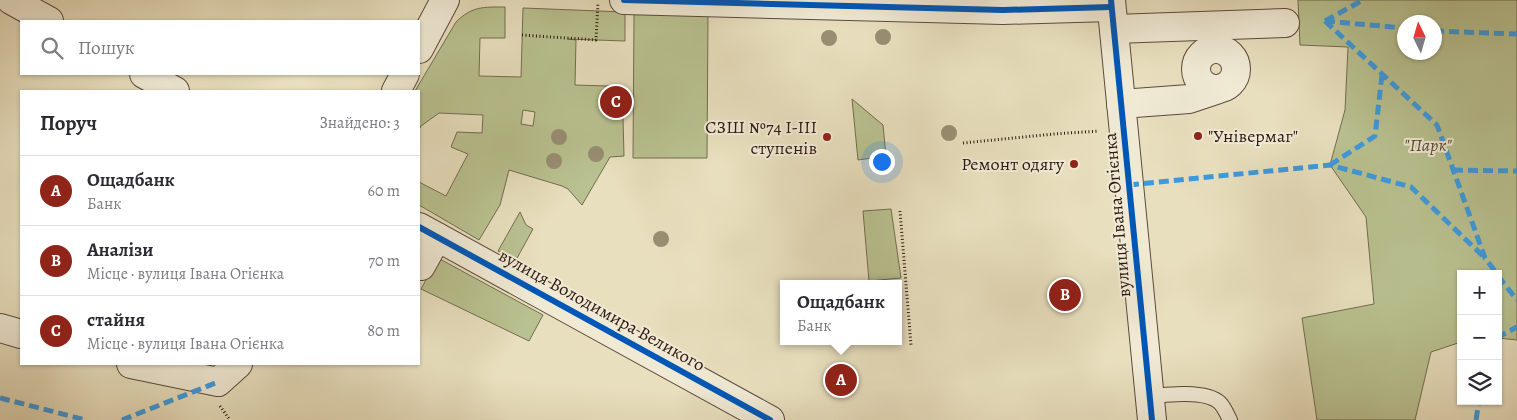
<!DOCTYPE html>
<html lang="uk">
<head>
<meta charset="utf-8">
<style>
	body { margin:0; font-family:Alegreya,serif; background:#f2f2f3; color:#2b2b33 }
	.controls { position:absolute; right:15px; bottom:15px; display:grid; overflow:hidden; border-radius:0px; box-shadow:0 1px 4px #0004 }
	.controls button { width:45px; height:45px; display:grid; place-items:center; padding:0; border:0; border-bottom:1px solid #e1e1e2; background:#fff; color:#2b2b33; font:25px sans-serif }
	.compass { position:absolute; left:1397px; top:15px; width:45px; height:45px; border-radius:50%; background:#fff; box-shadow:0 1px 4px #0004; rotate:355deg }
	.you { position:absolute; left:881px; top:161px; width:18px; height:18px; margin:-12px; border:4px solid #fff; border-radius:50%; background:#1a73e8; box-shadow:0 0 0 8px #1a73e833 }
	.badge { display:grid; place-items:center; width:32px; height:32px; border-radius:50%; background:#8f2418; color:#fff; font-size:16px; font-weight:700 }
	.pin { position:absolute; translate:-50% -50%; border:2px solid #fff; box-shadow:0 1px 5px #0006 }
	.popup { position:absolute; left:780px; top:280px; width:122px; height:65px; box-sizing:border-box; display:grid; place-content:center; border-radius:0px; background:#fff; filter:drop-shadow(0 1px 4px #0005); font-size:16px; white-space:nowrap; color:#7c7c81 }
	.popup b { font-size:19px; color:#2b2b33 }
	.popup::after { content:''; position:absolute; left:50%; top:100%; margin-left:-10px; border:10px solid transparent; border-top-color:#fff }
	.list { margin:0; padding:0; list-style:none }
	h2 { display:flex; justify-content:space-between; align-items:center; height:65px; margin:0; padding:0 20px; font-size:21px }
	h2 small { font-size:16px; font-weight:400; color:#7c7c81 }
	.list li { display:grid; grid-template-columns:32px 1fr auto; gap:15px; align-items:center; box-sizing:border-box; height:70px; padding:0 20px; border-top:1px solid #e1e1e2 }
	.list b { display:block; font-size:19px; white-space:nowrap }
	.list p { margin:0; font-size:16px; white-space:nowrap; color:#7c7c81 }
	.list em { font-size:16px; font-style:normal; color:#7c7c81 }
	.icon { flex:none; width:28px; height:28px; fill:none; stroke:currentColor; stroke-width:2; stroke-linecap:round; stroke-linejoin:round }
	.map { position:relative; flex:none; width:1517px; height:420px; overflow:hidden }
	.search { position:absolute; background:#fff; box-shadow:0 1px 4px #0004; left:20px; top:20px; width:400px; height:55px; display:flex; align-items:center; gap:12px; box-sizing:border-box; padding:0 18px; border-radius:0px; color:#7c7c81; font-size:19px }
	.panel { position:absolute; background:#fff; box-shadow:0 1px 4px #0004; left:20px; top:90px; width:400px; height:275px; border-radius:0px }
	.map>svg:first-child { display:block }
</style>
</head>
<body>
<div class="map">
<svg width="1517" height="420" viewBox="0 0 1517 420">
	<rect width="100%" height="100%" fill="#e8dfbe"/>
	<filter id="stains"><feTurbulence type="fractalNoise" baseFrequency=".004" numOctaves="4"/><feColorMatrix values="0 0 0 0 .2 0 0 0 0 .09 0 0 0 0 .02 0 0 0 .5 -.17"/></filter>
	<radialGradient id="worn" r=".72"><stop offset=".6" stop-color="#630" stop-opacity="0"/><stop offset="1" stop-color="#630" stop-opacity=".3"/></radialGradient>
	<g fill="#b9c190" stroke="#736c50" fill-rule="evenodd">
		<path d="M1298,0H1517V340L1498,338V274H1461V342L1431,352L1415,420H1317L1302,318L1374,304L1366,217L1330,165L1345,110L1348,47L1300,45ZM1404,22H1434V52H1404Z"/>
		<path d="M505,7V38H480L479,76L521,77L523,8L625,12V41L568,39L576,40L575,85L609,86L607,117L623,118L624,156L610,157L582,205L568,189L562,186L509,170L500,205L479,240L419,205V182L446,196L468,154L451,147L457,132L482,133L483,115L439,113L421,126L419,129V91H415L456,22C472,6 484,7 505,7ZM523,110L535,112L533,126L521,124Z"/>
		<polygon points="634,13 708,14 707,158 633,158"/>
		<polygon points="852,99 883,125 886,156 858,160"/>
		<polygon points="891,209 901,278 869,281 863,211"/>
		<polygon points="520,212 526,225 533,229 516,260 498,251"/>
		<polygon points="438,258 543,315 529,341 421,289"/>
	</g>
	<g fill="none" stroke-linecap="round" stroke-linejoin="round">
		<defs>
			<path id="service" d="M1149,397C1166,394 1207,390 1220,403C1224,407 1227,414 1230,420"/>
			<g id="minor">
				<polyline points="624,0 1003,10 1111,7"/>
				<polyline points="1114,29 1285,23"/>
				<circle cx="1216" cy="69" r="20"/>
				<polyline points="419,49 445,0"/>
				<polyline points="396,91 405,74"/>
				<polyline points="1121,104 1189,99 1216,90"/>
				<polyline points="421,266 437,237"/>
				<polyline points="0,328 21,334"/>
				<polyline points="131,364 218,382 238,364"/>
			</g>
			<g id="tertiary">
				<polyline points="11,0 49,21"/>
				<polyline points="1111,0 1152,420"/>
				<polyline points="144,74 175,91"/>
				<polyline points="419,227 770,420"/>
			</g>
		</defs>
		<use href="#service" stroke="#5c4a3c" stroke-width="16"/>
		<use href="#minor" stroke="#5c4a3c" stroke-width="30"/>
		<use href="#tertiary" stroke="#5c4a3c" stroke-width="30"/>
		<g stroke="#2d1810" stroke-width="3" stroke-dasharray="1 2.5" stroke-linecap="butt">
			<polyline points="522,35 596,40 598,3"/>
			<polyline points="963,143 1054,134 1099,131"/>
			<polyline points="900,211 911,345"/>
			<polyline points="220,406 230,420"/>
		</g>
		<use href="#service" stroke="#f0ead5" stroke-width="14"/>
		<use href="#minor" stroke="#f0ead5" stroke-width="28"/>
		<use href="#tertiary" stroke="#f0ead5" stroke-width="28"/>
		<g stroke="#3d9ade" stroke-width="5" stroke-dasharray="10 5" stroke-linecap="butt">
			<polyline points="1325,21 1437,125 1485,258 1497,274"/>
			<polyline points="1325,21 1404,28"/>
			<polyline points="1325,21 1363,0"/>
			<polyline points="1434,31 1517,34"/>
			<polyline points="1330,165 1375,136 1382,75"/>
			<polyline points="1453,170 1517,171"/>
			<polyline points="1129,185 1330,165 1411,187 1485,258"/>
			<polyline points="1498,276 1517,300"/>
			<polyline points="1498,339 1500,336 1517,327"/>
			<polyline points="0,398 86,420"/>
			<polyline points="122,420 218,382"/>
			<polyline points="1476,420 1479,401"/>
		</g>
		<defs>
			<g id="cycleway">
				<polyline points="624,0 1003,10 1111,7"/>
				<polyline points="1111,0 1152,420"/>
				<polyline points="419,227 770,420"/>
			</g>
		</defs>
		<use href="#cycleway" stroke="#f0ead5" stroke-width="9"/>
		<use href="#cycleway" stroke="#0057b8" stroke-width="6"/>
	</g>
	<g fill="#988e73">
		<circle cx="883" cy="37" r="8"/>
		<circle cx="829" cy="38" r="8"/>
		<circle cx="949" cy="133" r="8"/>
		<circle cx="559" cy="137" r="8"/>
		<circle cx="596" cy="154" r="8"/>
		<circle cx="554" cy="161" r="8"/>
		<circle cx="661" cy="239" r="8"/>
	</g>
	<g fill="#8f2418" stroke="#f0ead5" stroke-width="2">
		<circle cx="1198" cy="136" r="5"/>
		<circle cx="827" cy="137" r="5"/>
		<circle cx="1074" cy="164" r="5"/>
	</g>
	<g text-anchor="middle" dominant-baseline="central" stroke-width="4" stroke-linejoin="round" paint-order="stroke">
		<g font-size="18" fill="#2d1810" stroke="#f0ead5" text-anchor="end">
			<text x="817" y="127">СЗШ №74 І-ІІІ<tspan x="817" dy="21">ступенів</tspan></text>
			<text x="1208" y="136" text-anchor="start">"Універмаг"</text>
			<text x="1064" y="164">Ремонт одягу</text>
		</g>
		<g font-size="18" font-style="italic" fill="#574b36" stroke="#f0ead5">
			<text x="1428" y="145">"Парк"</text>
		</g>
		<g font-size="18" fill="#2d1810" stroke="#f0ead5">
			<text transform="translate(1117 215) rotate(-95)">вулиця Івана Огієнка</text>
			<text transform="translate(602 310) rotate(29)">вулиця Володимира Великого</text>
		</g>
	</g>
	<rect width="100%" height="100%" filter="url(#stains)"/>
	<rect width="100%" height="100%" fill="url(#worn)"/>
</svg>
<div class="controls">
<button>+</button>
<button>−</button>
<button><svg class="icon" aria-label="layers" viewBox="0 0 24 24"><path d="M12 4l9 5-9 5-9-5zM3 14l9 5 9-5"/></svg></button>
</div>
<svg class="compass" viewBox="-18 -18 36 36"><path d="M0-13l5 13h-10z" fill="#e53935"/><path d="M0 13l5-13h-10z" fill="#7c7c81"/></svg>
<div class="you"></div>
<div class="pin badge" style="left:841px;top:380px">A</div>
<div class="popup"><b>Ощадбанк</b>Банк</div>
<div class="pin badge" style="left:1065px;top:295px">B</div>
<div class="pin badge" style="left:616px;top:102px">C</div>
<div class="search"><svg class="icon" aria-label="search" viewBox="0 0 24 24"><circle cx="10" cy="10" r="6"/><path d="M15 15l6 6"/></svg>Пошук</div>
<section class="panel">
<h2>Поруч<small>Знайдено: 3</small></h2>
<ul class="list">
<li><span class="badge">A</span><div><b>Ощадбанк</b><p>Банк</p></div><em>60 m</em></li>
<li><span class="badge">B</span><div><b>Аналізи</b><p>Місце · вулиця Івана Огієнка</p></div><em>70 m</em></li>
<li><span class="badge">C</span><div><b>стайня</b><p>Місце · вулиця Івана Огієнка</p></div><em>80 m</em></li>
</ul>
</section>
</div>
</body>
</html>
